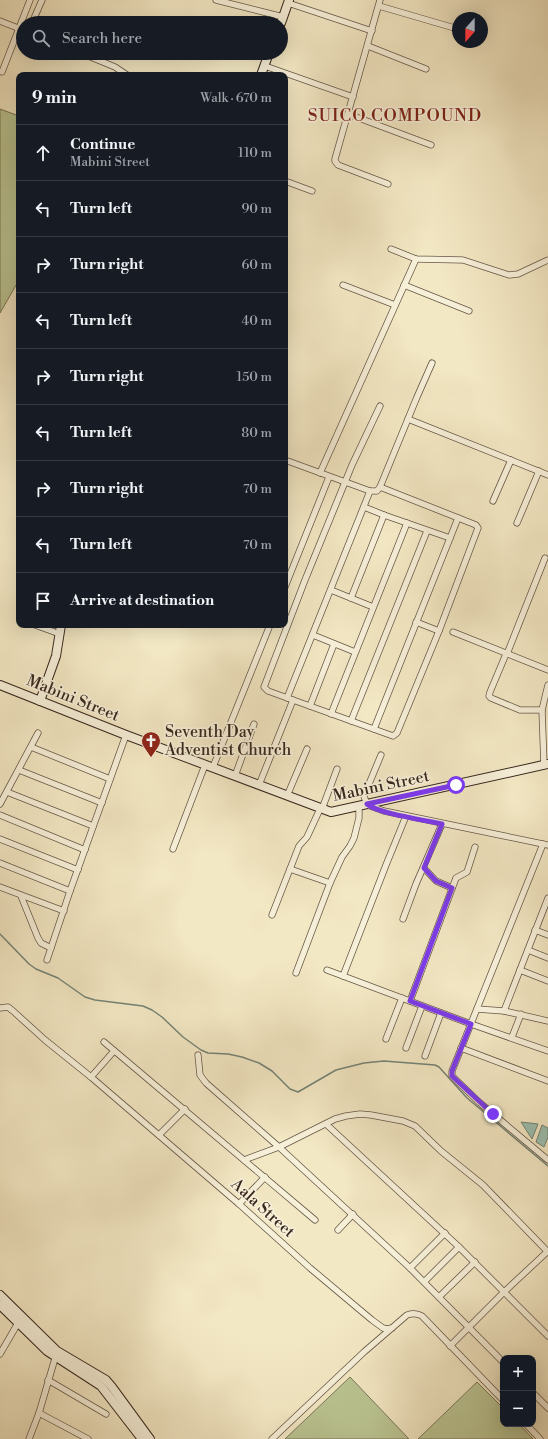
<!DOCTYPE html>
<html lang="en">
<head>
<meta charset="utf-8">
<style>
	body { margin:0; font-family:"Libre Bodoni",serif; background:#20242c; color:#f1f3f6 }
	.controls { position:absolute; right:12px; bottom:12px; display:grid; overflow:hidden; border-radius:8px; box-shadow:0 4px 16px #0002 }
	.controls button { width:36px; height:36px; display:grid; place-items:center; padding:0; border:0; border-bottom:1px solid #363941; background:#171b24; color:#f1f3f6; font:20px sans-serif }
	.compass { position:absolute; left:452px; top:12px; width:36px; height:36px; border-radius:50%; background:#171b24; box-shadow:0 4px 16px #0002; rotate:201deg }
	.stop { position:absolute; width:12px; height:12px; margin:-9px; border:3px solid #7c3aed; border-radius:50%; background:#fff }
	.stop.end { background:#7c3aed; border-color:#fff; box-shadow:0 1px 4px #0008 }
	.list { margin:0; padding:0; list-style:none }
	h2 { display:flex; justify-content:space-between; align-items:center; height:52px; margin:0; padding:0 16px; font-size:17px }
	h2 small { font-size:13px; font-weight:400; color:#9ea1a6 }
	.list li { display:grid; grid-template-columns:26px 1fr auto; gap:12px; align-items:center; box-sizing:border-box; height:56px; padding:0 16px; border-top:1px solid #363941 }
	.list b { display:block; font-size:15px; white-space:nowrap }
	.list p { margin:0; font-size:13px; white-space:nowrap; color:#9ea1a6 }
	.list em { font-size:13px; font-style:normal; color:#9ea1a6 }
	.icon { flex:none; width:22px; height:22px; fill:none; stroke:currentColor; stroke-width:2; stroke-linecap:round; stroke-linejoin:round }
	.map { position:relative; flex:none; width:548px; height:1439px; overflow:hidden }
	.search { position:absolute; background:#171b24; box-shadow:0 4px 16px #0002; left:16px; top:16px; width:272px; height:44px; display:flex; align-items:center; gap:10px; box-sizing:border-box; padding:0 14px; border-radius:22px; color:#9ea1a6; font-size:15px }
	.panel { position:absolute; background:#171b24; box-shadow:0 4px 16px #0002; left:16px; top:72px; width:272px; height:556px; border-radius:8px }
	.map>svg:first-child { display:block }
</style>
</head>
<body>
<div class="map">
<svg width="548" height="1439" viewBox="0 0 548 1439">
	<rect width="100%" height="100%" fill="#f3e8c4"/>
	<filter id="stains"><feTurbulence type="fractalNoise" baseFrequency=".005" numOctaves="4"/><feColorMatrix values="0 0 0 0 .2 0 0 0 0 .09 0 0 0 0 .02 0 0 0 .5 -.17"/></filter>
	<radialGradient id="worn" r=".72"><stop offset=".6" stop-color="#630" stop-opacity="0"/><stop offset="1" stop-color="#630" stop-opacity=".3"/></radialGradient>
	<g fill="#bbc694" stroke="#797659">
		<polygon points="0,109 19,116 19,280 0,313"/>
		<polygon points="350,1377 409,1439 285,1439"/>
		<polygon points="477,1382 503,1408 503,1424 519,1424 533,1439 418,1439"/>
	</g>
	<g fill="#9cc0b0" stroke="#748376">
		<polygon points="521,1122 538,1124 532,1139"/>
		<polygon points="542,1125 548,1128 548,1137 544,1147 536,1142"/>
	</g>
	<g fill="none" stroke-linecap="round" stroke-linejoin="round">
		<polyline stroke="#748376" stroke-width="1.5" points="0,934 29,964 36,969 58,978 85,997 95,1000 143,1006 152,1010 162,1017 183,1037 201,1050 208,1053 228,1054 242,1057 259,1063 272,1071 290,1089 298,1092 336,1070 364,1063 384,1061 435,1065 439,1067 467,1098 548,1166"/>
		<defs>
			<g id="street">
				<polyline points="216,0 283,17"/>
				<polyline points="380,0 335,159 335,161 338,165 388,184"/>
				<polyline points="288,3 372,31"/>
				<polyline points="379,6 458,29"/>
				<polyline points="0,21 23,30"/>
				<polyline points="32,23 42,0"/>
				<polyline points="368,46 426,69"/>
				<polyline points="81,53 115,67 127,75"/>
				<polyline points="265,66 353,97"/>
				<polyline points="2,72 30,0"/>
				<polyline points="348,114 431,145"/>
				<polyline points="285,181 312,191"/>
				<polyline points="391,249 416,259 463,260 509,275 518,274 548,260"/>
				<polyline points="343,285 395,305"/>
				<polyline points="404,285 469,311"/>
				<polyline points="408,419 548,475"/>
				<polyline points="285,460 370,491 377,491 380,487 417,397 432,363"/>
				<polyline points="320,473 416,259"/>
				<polyline points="380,487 476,525 478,528 439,631 397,733 393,736 268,691 264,687 305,580 352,465 380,406"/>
				<polyline points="493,501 511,460"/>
				<polyline points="364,507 384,515 450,538"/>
				<polyline points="517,523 539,471"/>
				<polyline points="285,587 329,477"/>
				<polyline points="331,590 373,607"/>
				<polyline points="351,598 384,515"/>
				<polyline points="416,622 439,631"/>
				<polyline points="35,625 60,634"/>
				<polyline points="453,632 548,670"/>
				<polyline points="313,635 355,652"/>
				<polyline points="506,654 490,692 489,696 491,698 520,710 542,710"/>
				<polyline points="507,654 545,558"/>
				<polyline points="287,698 370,491"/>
				<polyline points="310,706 334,644"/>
				<polyline points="331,714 407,523"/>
				<polyline points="351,721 427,531"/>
				<polyline points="374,729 458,518"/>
				<polyline points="31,747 110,779"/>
				<polyline points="381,755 364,796 366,802 370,806 384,811 548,845"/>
				<polyline points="544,765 542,710 548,685"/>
				<polyline points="213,767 270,625"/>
				<polyline points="19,770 102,803"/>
				<polyline points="235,776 254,724"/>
				<polyline points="259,785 293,700"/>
				<polyline points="7,792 93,826"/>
				<polyline points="287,796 307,749"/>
				<polyline points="0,804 38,733"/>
				<polyline points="322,809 337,769"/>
				<polyline points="0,815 85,850"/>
				<polyline points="0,839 78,870"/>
				<polyline points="543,844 452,1071 452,1076 456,1080 480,1103 548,1160"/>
				<polyline points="173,849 205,765"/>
				<polyline points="0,863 70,891"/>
				<polyline points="424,868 436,881 452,888"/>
				<polyline points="290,869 330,883"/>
				<polyline points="0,887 64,911"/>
				<polyline points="21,896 38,938 41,943 51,948"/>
				<polyline points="272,915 299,846 307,837 320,809"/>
				<polyline points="403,919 416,884 442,824"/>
				<polyline points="535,930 548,935"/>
				<polyline points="528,950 548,958"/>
				<polyline points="47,960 70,891 126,735"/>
				<polyline points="327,970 471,1024 548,1051"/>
				<polyline points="520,970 548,981"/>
				<polyline points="296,973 330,883 342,857 350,846 354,838 359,818 359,807"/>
				<polyline points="343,976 386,865 406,816"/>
				<polyline points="410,1001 456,878 467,872 475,847"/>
				<polyline points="0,1008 8,1007 13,1011 45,1040 91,1077 239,1204 310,1268 372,1320 383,1328 387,1329 392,1328"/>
				<polyline points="477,1009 504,1011 548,1021"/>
				<polyline points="504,1011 548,898"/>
				<polyline points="512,1037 521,1014"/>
				<polyline points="386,1039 402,998"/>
				<polyline points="104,1042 315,1220"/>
				<polyline points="406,1048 422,1006"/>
				<polyline points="461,1048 548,1081"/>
				<polyline points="198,1055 200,1075 206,1083 279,1147 410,1268 503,1362"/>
				<polyline points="425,1056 441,1013"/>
				<polyline points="91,1077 114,1051"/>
				<polyline points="326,1124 459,1247 548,1336"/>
				<polyline points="159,1135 185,1109"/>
				<polyline points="244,1160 279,1147 335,1119 346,1116 360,1114 371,1115 403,1121 415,1126 441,1151 483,1185 548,1252"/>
				<polyline points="239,1204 265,1177"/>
				<polyline points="338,1230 353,1214"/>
				<polyline points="410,1268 445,1233"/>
				<polyline points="425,1281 459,1247"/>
				<polyline points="440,1296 475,1262"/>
				<polyline points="450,1346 504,1292 548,1251"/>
				<polyline points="0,1354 18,1323"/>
				<polyline points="48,1380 106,1414"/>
				<polyline points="533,1393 548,1408"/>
				<polyline points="39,1413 88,1439"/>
				<polyline points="526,1424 540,1439"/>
				<polyline points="29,1439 39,1413 56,1355"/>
				<path d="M272,1439L364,1352L407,1315C413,1313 417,1313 422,1316L503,1400"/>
			</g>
			<g id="secondary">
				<polyline points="281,23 289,0"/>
				<polyline points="261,75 269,53"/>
				<polyline points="0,685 126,735 331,812 548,764"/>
				<polyline points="40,701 56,656 61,625"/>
				<polyline points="0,1295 57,1351 106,1380 112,1387 150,1439"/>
				<polyline points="0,1305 47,1351 101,1386 142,1439"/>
			</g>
		</defs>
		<use href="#street" stroke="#665748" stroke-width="7"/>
		<use href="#secondary" stroke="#37271e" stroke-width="10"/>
		<use href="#street" stroke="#f7f0d9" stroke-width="5.5"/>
		<use href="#secondary" stroke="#f7f0d9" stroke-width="8"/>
	</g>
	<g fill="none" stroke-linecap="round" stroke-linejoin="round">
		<path stroke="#7c3aed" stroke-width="5" d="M456,785L367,804C379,814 425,820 442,824L424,868L436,881L452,888L410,1001L471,1024L452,1071V1076L493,1114"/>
	</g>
	<defs>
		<symbol id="church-pin" viewBox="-11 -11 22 30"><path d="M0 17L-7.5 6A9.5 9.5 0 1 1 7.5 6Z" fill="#8f2418" stroke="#f7f0d9"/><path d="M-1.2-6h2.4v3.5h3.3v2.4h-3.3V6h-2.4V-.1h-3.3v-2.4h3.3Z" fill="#fff"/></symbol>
	</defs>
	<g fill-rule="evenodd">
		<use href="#church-pin" x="140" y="730" width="22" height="30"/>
	</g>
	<g text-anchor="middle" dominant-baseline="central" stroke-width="3.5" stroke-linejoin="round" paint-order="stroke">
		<g font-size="16" fill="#37271e" stroke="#f7f0d9">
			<text transform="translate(73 698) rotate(22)">Mabini Street</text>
			<text transform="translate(381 786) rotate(-12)">Mabini Street</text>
			<text transform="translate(263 1208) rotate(42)">Aala Street</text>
		</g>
		<g font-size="16" fill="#37271e" stroke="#f7f0d9" text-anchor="start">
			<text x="165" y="732">Seventh Day<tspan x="165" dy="18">Adventist Church</tspan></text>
		</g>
		<g font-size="17" letter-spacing="1" fill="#7a1f14" stroke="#f7f0d9">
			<text x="395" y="116">SUICO COMPOUND</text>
		</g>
	</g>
	<rect width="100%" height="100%" filter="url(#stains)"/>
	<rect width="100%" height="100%" fill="url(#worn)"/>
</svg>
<div class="controls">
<button>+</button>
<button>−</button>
</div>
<svg class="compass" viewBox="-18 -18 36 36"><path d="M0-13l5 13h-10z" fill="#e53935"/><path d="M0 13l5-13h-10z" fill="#9ea1a6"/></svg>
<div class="stop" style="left:456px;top:785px"></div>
<div class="stop end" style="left:493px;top:1114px"></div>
<div class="search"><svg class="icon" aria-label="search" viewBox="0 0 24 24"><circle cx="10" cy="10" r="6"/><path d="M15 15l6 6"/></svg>Search here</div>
<section class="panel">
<h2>9 min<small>Walk · 670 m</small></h2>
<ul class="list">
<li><svg class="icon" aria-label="ahead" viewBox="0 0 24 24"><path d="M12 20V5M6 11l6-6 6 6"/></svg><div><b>Continue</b><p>Mabini Street</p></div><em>110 m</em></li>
<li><svg class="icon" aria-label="left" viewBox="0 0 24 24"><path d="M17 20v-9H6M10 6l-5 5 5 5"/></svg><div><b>Turn left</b></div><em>90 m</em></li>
<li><svg class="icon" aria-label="right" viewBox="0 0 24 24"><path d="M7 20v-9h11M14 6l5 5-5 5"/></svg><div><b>Turn right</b></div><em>60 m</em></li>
<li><svg class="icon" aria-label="left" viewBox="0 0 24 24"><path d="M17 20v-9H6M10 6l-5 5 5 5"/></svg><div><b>Turn left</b></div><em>40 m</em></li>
<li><svg class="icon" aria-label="right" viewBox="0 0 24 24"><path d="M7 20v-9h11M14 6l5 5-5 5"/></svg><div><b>Turn right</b></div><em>150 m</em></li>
<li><svg class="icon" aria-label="left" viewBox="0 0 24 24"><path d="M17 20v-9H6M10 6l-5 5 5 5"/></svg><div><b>Turn left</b></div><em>80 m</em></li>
<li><svg class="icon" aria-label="right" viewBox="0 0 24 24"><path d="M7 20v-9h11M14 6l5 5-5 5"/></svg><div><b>Turn right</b></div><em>70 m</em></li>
<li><svg class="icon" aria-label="left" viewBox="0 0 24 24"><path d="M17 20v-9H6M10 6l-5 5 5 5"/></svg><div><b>Turn left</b></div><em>70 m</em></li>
<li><svg class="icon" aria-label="arrive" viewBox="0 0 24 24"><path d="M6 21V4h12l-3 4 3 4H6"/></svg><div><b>Arrive at destination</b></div></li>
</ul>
</section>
</div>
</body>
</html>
